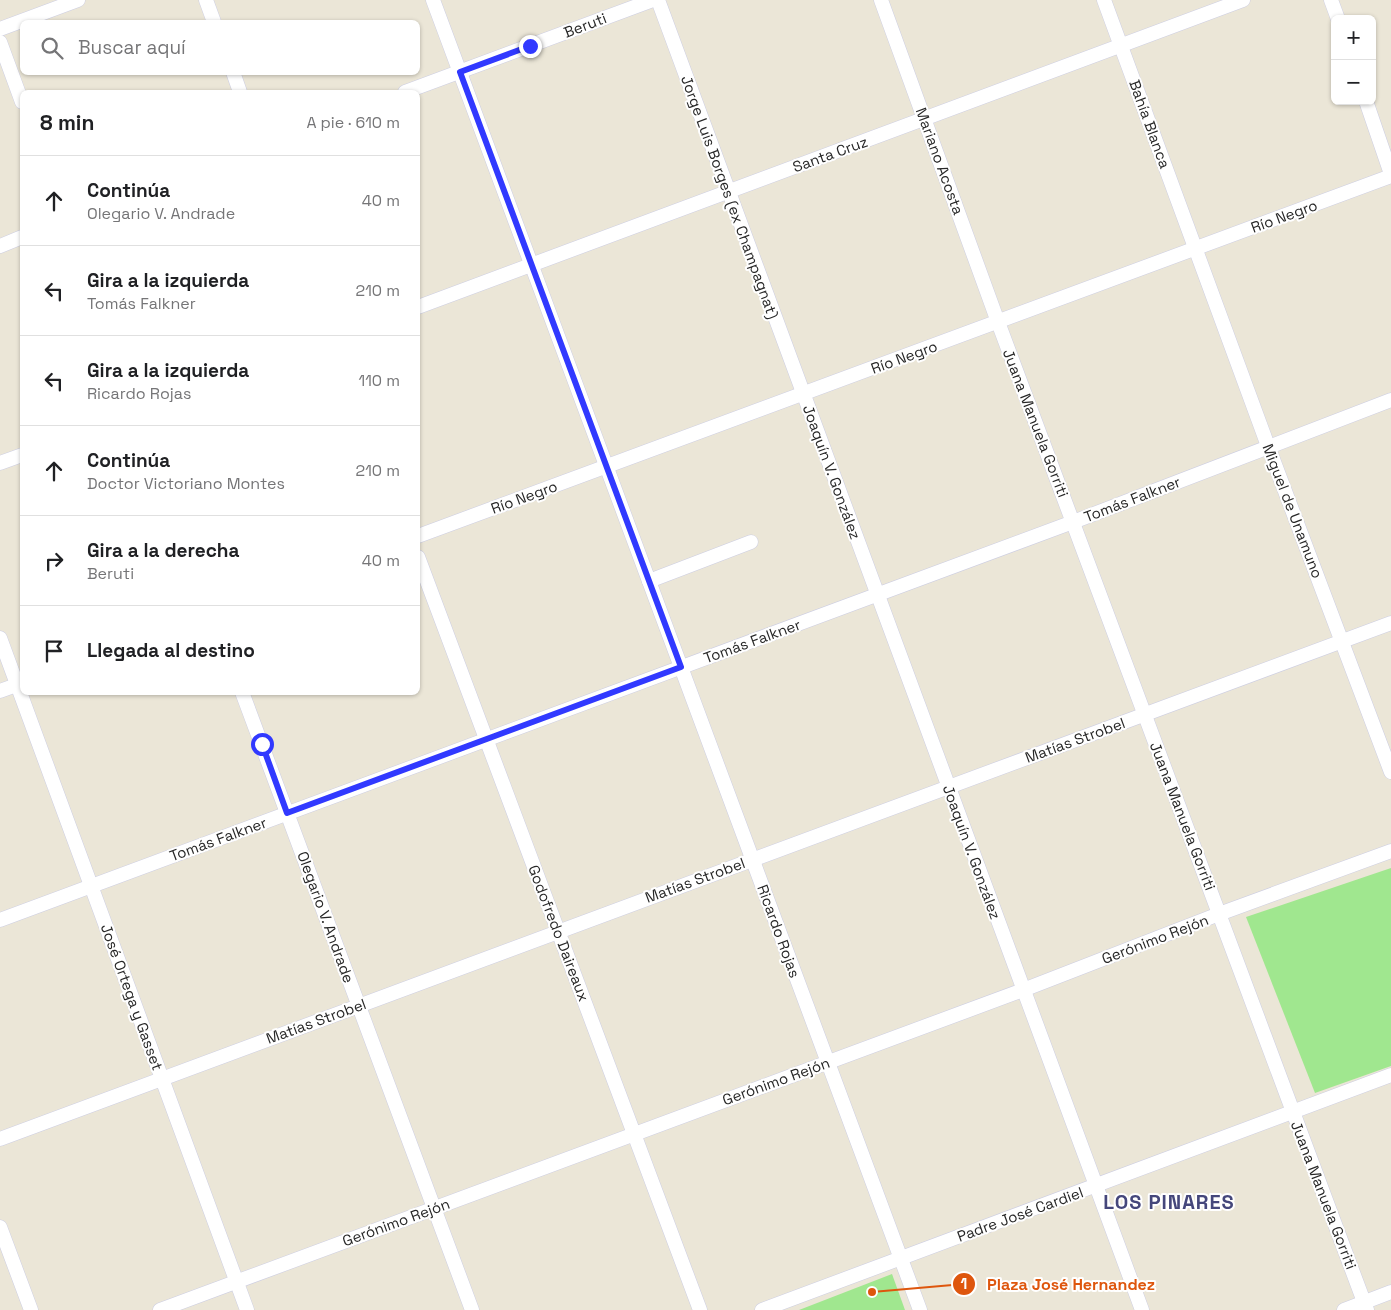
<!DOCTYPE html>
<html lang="es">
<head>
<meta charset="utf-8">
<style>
	body { margin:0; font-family:"Space Grotesk",sans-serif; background:#f6f6f6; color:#202124 }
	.controls { position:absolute; right:15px; top:15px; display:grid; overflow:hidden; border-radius:8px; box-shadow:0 1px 4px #0004 }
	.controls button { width:45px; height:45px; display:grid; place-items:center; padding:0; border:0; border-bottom:1px solid #e0e0e0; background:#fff; color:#202124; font:25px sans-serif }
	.stop { position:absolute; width:15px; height:15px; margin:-11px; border:4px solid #3139ff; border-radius:50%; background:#fff }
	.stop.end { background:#3139ff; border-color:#fff; box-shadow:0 1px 5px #0008 }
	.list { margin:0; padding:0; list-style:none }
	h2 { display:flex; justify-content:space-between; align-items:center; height:65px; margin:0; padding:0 20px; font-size:21px }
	h2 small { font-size:16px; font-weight:400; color:#757577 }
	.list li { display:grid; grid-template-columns:32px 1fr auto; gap:15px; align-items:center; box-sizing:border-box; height:90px; padding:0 20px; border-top:1px solid #e0e0e0 }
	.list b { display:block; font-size:19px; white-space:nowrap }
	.list p { margin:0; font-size:16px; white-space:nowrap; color:#757577 }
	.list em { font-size:16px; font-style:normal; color:#757577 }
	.icon { flex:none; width:28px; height:28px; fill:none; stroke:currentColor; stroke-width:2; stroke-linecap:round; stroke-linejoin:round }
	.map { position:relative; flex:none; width:1391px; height:1310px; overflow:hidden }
	.search { position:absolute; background:#fff; box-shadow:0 1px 4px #0004; left:20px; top:20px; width:400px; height:55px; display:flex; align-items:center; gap:12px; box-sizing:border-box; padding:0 18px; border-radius:8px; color:#757577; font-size:19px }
	.panel { position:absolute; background:#fff; box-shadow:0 1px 4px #0004; left:20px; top:90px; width:400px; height:605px; border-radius:8px }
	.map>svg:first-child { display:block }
</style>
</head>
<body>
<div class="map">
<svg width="1391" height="1310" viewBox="0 0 1391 1310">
	<rect width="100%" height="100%" fill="#ebe6d7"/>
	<g fill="#a0e78f">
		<polygon points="1391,868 1391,1066 1315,1093 1246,917"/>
		<polygon points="892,1274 905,1310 799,1310"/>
	</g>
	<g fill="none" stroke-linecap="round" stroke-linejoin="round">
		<defs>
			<g id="minor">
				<polyline points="206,0 214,22"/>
				<polyline points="433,0 920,1310"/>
				<polyline points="658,0 1142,1310"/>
				<polyline points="881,0 998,322 1367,1310"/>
				<polyline points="1104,0 1268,446 1391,772"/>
				<polyline points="1331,0 1338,19"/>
				<polyline points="0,29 78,0"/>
				<polyline points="0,42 22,102"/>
				<polyline points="233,72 240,92"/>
				<polyline points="405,92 653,0"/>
				<polyline points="1366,101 1391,174"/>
				<polyline points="0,246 22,237"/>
				<polyline points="418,307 1243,0"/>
				<polyline points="0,463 22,455"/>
				<polyline points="418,536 1391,176"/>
				<polyline points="418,557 700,1310"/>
				<polyline points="649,581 751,542"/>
				<polyline points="0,638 247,1310"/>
				<polyline points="0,691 22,683"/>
				<polyline points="242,692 472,1310"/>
				<polyline points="0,920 1073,522 1391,400"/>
				<polyline points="0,1139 1391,623"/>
				<polyline points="0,1227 31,1310"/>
				<polyline points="160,1310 1023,990 1219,914 1391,851"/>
				<polyline points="762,1310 1391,1075"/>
				<polyline points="1344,1310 1391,1292"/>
			</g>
		</defs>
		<use href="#minor" stroke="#cdcee2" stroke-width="15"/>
		<use href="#minor" stroke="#fff" stroke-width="14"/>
	</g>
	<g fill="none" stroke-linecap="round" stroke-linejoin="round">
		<polyline stroke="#3139ff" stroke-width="6" points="262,744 287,813 681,667 460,72 530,46"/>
	</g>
	<g text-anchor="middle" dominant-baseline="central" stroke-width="4" stroke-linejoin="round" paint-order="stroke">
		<g font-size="15" fill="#272727" stroke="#fff">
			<text transform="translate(585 25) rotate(-21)">Beruti</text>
			<text transform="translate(1150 124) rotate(70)">Bahía Blanca</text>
			<text transform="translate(830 154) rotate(-20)">Santa Cruz</text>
			<text transform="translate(940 161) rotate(70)">Mariano Acosta</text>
			<text transform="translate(730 197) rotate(70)">Jorge Luis Borges (ex Champagnat)</text>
			<text transform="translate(1284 216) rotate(-20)">Río Negro</text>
			<text transform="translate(904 357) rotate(-20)">Río Negro</text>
			<text transform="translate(1036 423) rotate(69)">Juana Manuela Gorriti</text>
			<text transform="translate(832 472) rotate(70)">Joaquín V. González</text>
			<text transform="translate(524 497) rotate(-20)">Río Negro</text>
			<text transform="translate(1132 499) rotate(-21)">Tomás Falkner</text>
			<text transform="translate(1293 511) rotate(69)">Miguel de Unamuno</text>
			<text transform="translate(752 641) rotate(-20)">Tomás Falkner</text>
			<text transform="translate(1075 740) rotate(-20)">Matías Strobel</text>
			<text transform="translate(1183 816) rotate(69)">Juana Manuela Gorriti</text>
			<text transform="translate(218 839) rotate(-20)">Tomás Falkner</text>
			<text transform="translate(972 852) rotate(70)">Joaquín V. González</text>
			<text transform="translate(695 880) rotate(-20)">Matías Strobel</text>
			<text transform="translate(326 917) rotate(70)">Olegario V. Andrade</text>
			<text transform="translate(779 931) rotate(70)">Ricardo Rojas</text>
			<text transform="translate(559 933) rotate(69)">Godofredo Daireaux</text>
			<text transform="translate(1155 939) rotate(-21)">Gerónimo Rejón</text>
			<text transform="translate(132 997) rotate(70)">José Ortega y Gasset</text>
			<text transform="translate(316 1021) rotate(-20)">Matías Strobel</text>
			<text transform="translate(776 1081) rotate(-20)">Gerónimo Rejón</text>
			<text transform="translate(1324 1195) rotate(69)">Juana Manuela Gorriti</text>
			<text transform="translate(1020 1214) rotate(-20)">Padre José Cardiel</text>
			<text transform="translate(396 1222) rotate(-20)">Gerónimo Rejón</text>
		</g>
		<g font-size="20" font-weight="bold" letter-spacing="1" fill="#45477b" stroke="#fff">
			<text x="1169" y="1202">LOS PINARES</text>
		</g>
	</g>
	<path fill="none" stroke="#de560d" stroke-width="2" d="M872 1292L964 1284"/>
	<g fill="#de560d" stroke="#fff" stroke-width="2">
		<circle cx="872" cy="1292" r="5"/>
		<circle cx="964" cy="1284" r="12"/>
	</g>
	<g font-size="15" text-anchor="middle" font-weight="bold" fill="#fff">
		<text x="964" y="1289">1</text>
	</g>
	<g font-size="16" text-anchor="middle" font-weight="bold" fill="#de560d" stroke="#fff" stroke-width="4" stroke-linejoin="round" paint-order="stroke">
		<text x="1071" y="1290">Plaza José Hernandez</text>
	</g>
</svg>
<div class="controls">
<button>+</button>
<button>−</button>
</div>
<div class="stop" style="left:262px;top:744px"></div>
<div class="stop end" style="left:530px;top:46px"></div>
<div class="search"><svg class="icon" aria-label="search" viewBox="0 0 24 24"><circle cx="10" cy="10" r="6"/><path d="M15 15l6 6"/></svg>Buscar aquí</div>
<section class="panel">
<h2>8 min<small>A pie · 610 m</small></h2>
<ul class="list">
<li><svg class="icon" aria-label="ahead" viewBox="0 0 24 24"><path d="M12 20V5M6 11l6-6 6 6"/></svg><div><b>Continúa</b><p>Olegario V. Andrade</p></div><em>40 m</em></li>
<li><svg class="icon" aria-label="left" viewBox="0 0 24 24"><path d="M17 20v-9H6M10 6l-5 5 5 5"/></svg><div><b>Gira a la izquierda</b><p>Tomás Falkner</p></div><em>210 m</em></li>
<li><svg class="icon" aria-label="left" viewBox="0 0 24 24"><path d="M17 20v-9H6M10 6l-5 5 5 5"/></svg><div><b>Gira a la izquierda</b><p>Ricardo Rojas</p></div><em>110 m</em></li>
<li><svg class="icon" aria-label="ahead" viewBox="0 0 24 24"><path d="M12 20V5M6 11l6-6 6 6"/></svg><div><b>Continúa</b><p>Doctor Victoriano Montes</p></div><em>210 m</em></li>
<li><svg class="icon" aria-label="right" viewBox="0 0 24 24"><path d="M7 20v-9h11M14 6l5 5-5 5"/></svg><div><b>Gira a la derecha</b><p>Beruti</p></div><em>40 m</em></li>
<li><svg class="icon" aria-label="arrive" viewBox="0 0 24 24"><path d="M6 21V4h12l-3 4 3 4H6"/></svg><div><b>Llegada al destino</b></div></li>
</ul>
</section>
</div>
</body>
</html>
